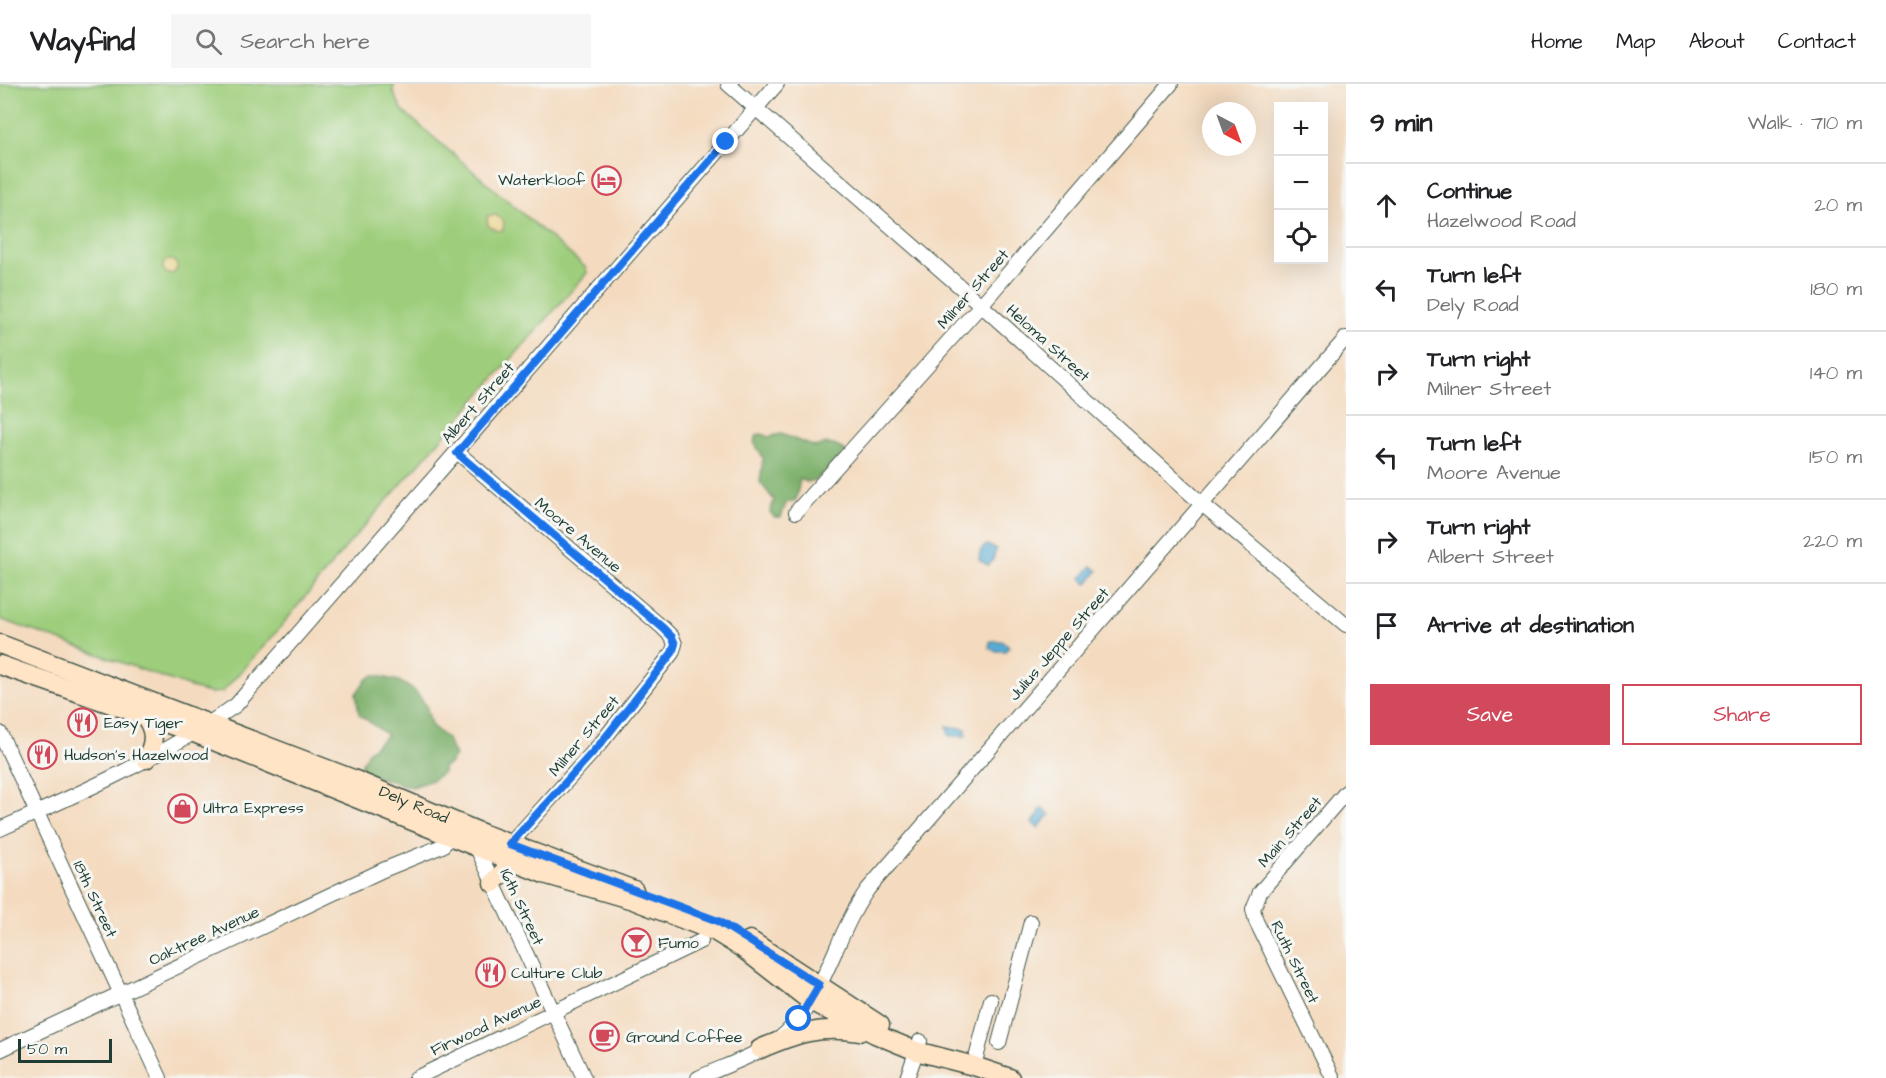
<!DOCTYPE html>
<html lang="en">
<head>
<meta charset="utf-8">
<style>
	body { margin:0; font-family:"Architects Daughter",sans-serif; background:#f6f6f6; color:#202124 }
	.controls { position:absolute; right:18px; top:18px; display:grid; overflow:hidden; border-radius:0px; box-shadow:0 6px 24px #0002 }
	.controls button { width:54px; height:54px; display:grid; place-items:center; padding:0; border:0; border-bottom:2px solid #e0e0e0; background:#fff; color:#202124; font:30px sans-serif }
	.compass { position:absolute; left:1202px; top:18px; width:54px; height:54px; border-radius:50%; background:#fff; box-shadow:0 6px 24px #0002; rotate:139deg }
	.scale { position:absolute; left:18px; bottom:15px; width:94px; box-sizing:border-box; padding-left:6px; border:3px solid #1f3d34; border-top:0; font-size:16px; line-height:21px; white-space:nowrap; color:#1f3d34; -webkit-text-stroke:4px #f6f6f2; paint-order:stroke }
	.stop { position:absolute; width:18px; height:18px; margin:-14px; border:4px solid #1a73e8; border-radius:50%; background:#fff }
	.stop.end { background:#1a73e8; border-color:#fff; box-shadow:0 2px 6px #0008 }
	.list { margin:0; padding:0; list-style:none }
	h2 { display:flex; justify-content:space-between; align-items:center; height:78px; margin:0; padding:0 24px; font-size:26px }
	h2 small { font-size:20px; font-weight:400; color:#757577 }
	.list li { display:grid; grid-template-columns:39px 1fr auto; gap:18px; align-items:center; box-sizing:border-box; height:84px; padding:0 24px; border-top:2px solid #e0e0e0 }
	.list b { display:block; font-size:22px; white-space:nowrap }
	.list p { margin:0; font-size:20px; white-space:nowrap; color:#757577 }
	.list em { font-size:20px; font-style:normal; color:#757577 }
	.actions { display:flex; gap:12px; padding:18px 24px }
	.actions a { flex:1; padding:14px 0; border:2px solid #d1495b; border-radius:0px; text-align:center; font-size:21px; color:#d1495b }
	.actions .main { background:#d1495b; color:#fff }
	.icon { flex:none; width:33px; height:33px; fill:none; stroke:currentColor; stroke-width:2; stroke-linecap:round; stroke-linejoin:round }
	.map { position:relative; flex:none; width:1346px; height:994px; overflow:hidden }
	header { display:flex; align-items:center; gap:36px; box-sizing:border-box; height:84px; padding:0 30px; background:#fff; border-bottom:2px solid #e0e0e0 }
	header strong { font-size:28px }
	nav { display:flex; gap:33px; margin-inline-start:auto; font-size:21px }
	.search { width:420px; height:54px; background:#f6f6f6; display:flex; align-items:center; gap:15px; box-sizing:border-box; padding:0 21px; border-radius:0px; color:#757577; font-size:22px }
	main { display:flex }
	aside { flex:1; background:#fff }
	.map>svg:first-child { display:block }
</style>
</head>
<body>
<header>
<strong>Wayfind</strong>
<div class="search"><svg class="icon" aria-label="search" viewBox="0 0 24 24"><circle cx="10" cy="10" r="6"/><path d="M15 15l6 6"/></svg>Search here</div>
<nav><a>Home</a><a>Map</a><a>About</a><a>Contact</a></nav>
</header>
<main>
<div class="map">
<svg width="1346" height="994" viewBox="0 0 1346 994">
	<rect width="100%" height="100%" fill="#f6f6f2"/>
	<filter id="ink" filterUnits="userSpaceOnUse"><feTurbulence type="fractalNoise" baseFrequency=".0167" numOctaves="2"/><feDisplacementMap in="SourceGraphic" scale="12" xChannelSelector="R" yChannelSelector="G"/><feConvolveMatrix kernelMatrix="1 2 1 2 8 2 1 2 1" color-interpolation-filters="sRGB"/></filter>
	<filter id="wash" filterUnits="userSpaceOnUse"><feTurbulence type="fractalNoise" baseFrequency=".008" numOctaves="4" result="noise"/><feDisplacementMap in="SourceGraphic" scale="24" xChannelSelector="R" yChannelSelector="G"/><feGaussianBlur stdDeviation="1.35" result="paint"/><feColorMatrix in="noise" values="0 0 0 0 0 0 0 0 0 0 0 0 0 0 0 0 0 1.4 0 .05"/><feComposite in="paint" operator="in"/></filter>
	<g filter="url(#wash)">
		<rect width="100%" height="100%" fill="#f4dbc0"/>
		<polygon fill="#9ece7c" stroke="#5e8658" stroke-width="1.5" points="0,0 394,0 393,8 403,27 586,184 587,189 346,463 273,552 222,608 211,609 201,607 0,535"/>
		<g fill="#7eb16c" stroke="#4e7750" stroke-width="1.5">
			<polygon points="762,350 768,353 781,350 815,363 825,360 834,361 846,367 816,396 807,398 800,395 796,416 786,419 781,433 774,433 770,428 774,416 760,398 763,374 754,358 757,351"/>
			<polygon points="373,591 399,597 415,607 426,621 431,641 447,655 455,672 448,681 443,683 443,688 432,696 412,703 377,693 365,693 359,685 368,668 387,651 359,630 356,610 365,597"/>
		</g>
		<g fill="#eeda9e" stroke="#868c69" stroke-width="1.5">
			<polygon points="496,131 504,138 503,146 499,147 488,142 487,132"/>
			<circle cx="170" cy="183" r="7"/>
		</g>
		<g fill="#59acd4" stroke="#3c7484" stroke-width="1.5">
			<path d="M987,461L996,465L993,476L988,481L979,476C979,470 981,463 987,461Z"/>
			<polygon points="1092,482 1098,487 1087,500 1081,494"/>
			<polygon points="990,557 1001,557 1007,560 1009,563 1005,567 995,567 989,564"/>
			<polygon points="947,642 966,645 966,652 949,652"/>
			<polygon points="1042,724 1050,731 1038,744 1032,739 1040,729 1039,727"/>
		</g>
	</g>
	<g filter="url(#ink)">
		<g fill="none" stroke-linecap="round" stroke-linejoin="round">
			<defs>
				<g id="street">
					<polyline points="728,0 981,221 1202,420 1346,541"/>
					<polyline points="457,368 663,544 672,553 675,560 672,569 601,659 510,760"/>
					<polyline points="796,428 981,221 1171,0"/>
					<polyline points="0,649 160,994"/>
					<path d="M0,745C81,709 164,672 236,621L777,0"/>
					<polyline points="477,764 584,994"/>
					<polyline points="999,959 1031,838"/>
					<polyline points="0,966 383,786 442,762 445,759 446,751"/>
					<polyline points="974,982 991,916"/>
					<polyline points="416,994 701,857"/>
					<path d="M698,994C724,982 756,972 780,954C824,919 835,850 868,805L1346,254"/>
					<polyline points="907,994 920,957"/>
					<polyline points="1333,994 1256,837 1253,825 1260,808 1346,708"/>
				</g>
				<g id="secondary">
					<path id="s1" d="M0,560L353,695L484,750L634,806"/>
					<polyline points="0,581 194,649 544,790 633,816 716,848 742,864 810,917 875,950 916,967 974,982 1010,994"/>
					<path d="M144,631C156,647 155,659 146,675"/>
					<polyline points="493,799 512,778"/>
					<polyline points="750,856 880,941"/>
					<path d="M760,965C795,950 820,941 859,948"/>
				</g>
			</defs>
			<use href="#street" stroke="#3f5549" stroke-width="16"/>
			<use href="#secondary" stroke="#3f5549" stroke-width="21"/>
			<use href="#street" stroke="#fff" stroke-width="14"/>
			<use href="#secondary" stroke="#ffe4c6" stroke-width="18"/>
		</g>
	</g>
	<g fill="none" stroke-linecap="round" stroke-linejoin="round" filter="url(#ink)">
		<polyline stroke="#1a73e8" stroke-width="8" points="726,58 457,369 663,544 672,553 675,560 672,569 601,659 510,760 718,837 819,901 799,935"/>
	</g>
	<defs>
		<symbol id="hotel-ring" viewBox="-11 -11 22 22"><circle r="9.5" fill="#f6f6f2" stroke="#d1495b" stroke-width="1.5"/><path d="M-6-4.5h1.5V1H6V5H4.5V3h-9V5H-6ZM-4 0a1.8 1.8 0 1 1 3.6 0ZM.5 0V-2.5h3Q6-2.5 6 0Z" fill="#d1495b"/></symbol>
		<symbol id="restaurant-ring" viewBox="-11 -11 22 22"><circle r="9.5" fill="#f6f6f2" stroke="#d1495b" stroke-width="1.5"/><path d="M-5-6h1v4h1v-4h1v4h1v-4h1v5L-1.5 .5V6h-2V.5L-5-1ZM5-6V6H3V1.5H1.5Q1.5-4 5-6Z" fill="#d1495b"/></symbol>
		<symbol id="shop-ring" viewBox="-11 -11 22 22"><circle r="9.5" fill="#f6f6f2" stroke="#d1495b" stroke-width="1.5"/><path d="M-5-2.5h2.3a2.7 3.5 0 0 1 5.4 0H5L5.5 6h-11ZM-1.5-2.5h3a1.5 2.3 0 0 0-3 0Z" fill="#d1495b"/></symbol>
		<symbol id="bar-ring" viewBox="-11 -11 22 22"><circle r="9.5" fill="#f6f6f2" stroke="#d1495b" stroke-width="1.5"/><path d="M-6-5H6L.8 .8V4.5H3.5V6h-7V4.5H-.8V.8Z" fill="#d1495b"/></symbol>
		<symbol id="cafe-ring" viewBox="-11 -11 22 22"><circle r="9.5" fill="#f6f6f2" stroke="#d1495b" stroke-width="1.5"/><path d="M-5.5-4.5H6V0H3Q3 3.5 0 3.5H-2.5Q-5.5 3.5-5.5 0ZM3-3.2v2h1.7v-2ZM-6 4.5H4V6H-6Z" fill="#d1495b"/></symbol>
	</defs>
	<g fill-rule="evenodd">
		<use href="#hotel-ring" x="590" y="80" width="33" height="33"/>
		<use href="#restaurant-ring" x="66" y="622" width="33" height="33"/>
		<use href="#restaurant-ring" x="26" y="654" width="33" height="33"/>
		<use href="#shop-ring" x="166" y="708" width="33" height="33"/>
		<use href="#bar-ring" x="620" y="842" width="33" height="33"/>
		<use href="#restaurant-ring" x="474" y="872" width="33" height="33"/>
		<use href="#cafe-ring" x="588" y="936" width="33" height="33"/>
	</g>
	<g text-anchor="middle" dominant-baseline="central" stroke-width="6" stroke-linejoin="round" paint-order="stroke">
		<g font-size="16" fill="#1f3d34" stroke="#f6f6f2" text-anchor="start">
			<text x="585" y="96" text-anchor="end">Waterkloof</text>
			<text x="104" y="639">Easy Tiger</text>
			<text x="64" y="671">Hudson's Hazelwood</text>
			<text x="203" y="724">Ultra Express</text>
			<text x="658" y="859">Fumo</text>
			<text x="511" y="889">Culture Club</text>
			<text x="626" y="953">Ground Coffee</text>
		</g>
		<g font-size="16" fill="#1f3d34" stroke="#f6f6f2">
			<text transform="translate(973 205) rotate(-49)">Milner Street</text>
			<text transform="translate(1048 259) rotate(42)">Heloma Street</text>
			<text transform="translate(478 319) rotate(-49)">Albert Street</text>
			<text transform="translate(578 451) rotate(40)">Moore Avenue</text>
			<text transform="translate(1059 560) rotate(-49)">Julius Jeppe Street</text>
			<text transform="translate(584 652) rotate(-50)">Milner Street</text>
			<text stroke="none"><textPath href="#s1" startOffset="444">Dely Road</textPath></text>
			<text transform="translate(1290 748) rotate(-49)">Main Street</text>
			<text transform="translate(95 815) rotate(65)">18th Street</text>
			<text transform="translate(522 823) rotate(65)">16th Street</text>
			<text transform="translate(204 852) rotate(-25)">Oaktree Avenue</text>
			<text transform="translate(1295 878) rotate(64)">Ruth Street</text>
			<text transform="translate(486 942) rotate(-25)">Firwood Avenue</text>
		</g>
	</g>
</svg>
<div class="controls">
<button>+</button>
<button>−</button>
<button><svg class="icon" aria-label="locate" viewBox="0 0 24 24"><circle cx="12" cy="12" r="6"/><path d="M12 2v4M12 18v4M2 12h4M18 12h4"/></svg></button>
</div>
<svg class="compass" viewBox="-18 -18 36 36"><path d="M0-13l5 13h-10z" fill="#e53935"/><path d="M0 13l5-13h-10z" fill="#757577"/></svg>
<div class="scale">50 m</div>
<div class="stop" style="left:799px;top:935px"></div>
<div class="stop end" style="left:726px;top:58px"></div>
</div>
<aside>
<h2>9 min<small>Walk · 710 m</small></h2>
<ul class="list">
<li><svg class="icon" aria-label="ahead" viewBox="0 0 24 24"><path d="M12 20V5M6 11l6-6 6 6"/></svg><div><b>Continue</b><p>Hazelwood Road</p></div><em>20 m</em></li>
<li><svg class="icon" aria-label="left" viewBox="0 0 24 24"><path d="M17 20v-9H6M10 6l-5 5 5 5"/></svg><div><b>Turn left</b><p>Dely Road</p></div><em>180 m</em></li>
<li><svg class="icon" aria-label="right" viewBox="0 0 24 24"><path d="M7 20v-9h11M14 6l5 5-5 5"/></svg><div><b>Turn right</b><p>Milner Street</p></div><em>140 m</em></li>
<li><svg class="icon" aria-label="left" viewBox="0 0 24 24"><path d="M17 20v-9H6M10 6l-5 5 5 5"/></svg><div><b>Turn left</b><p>Moore Avenue</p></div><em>150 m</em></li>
<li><svg class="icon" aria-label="right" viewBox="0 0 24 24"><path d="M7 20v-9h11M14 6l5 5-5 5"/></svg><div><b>Turn right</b><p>Albert Street</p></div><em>220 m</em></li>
<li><svg class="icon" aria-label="arrive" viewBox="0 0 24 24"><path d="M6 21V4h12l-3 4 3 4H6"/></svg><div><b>Arrive at destination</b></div></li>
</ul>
<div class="actions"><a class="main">Save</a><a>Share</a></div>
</aside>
</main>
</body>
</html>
